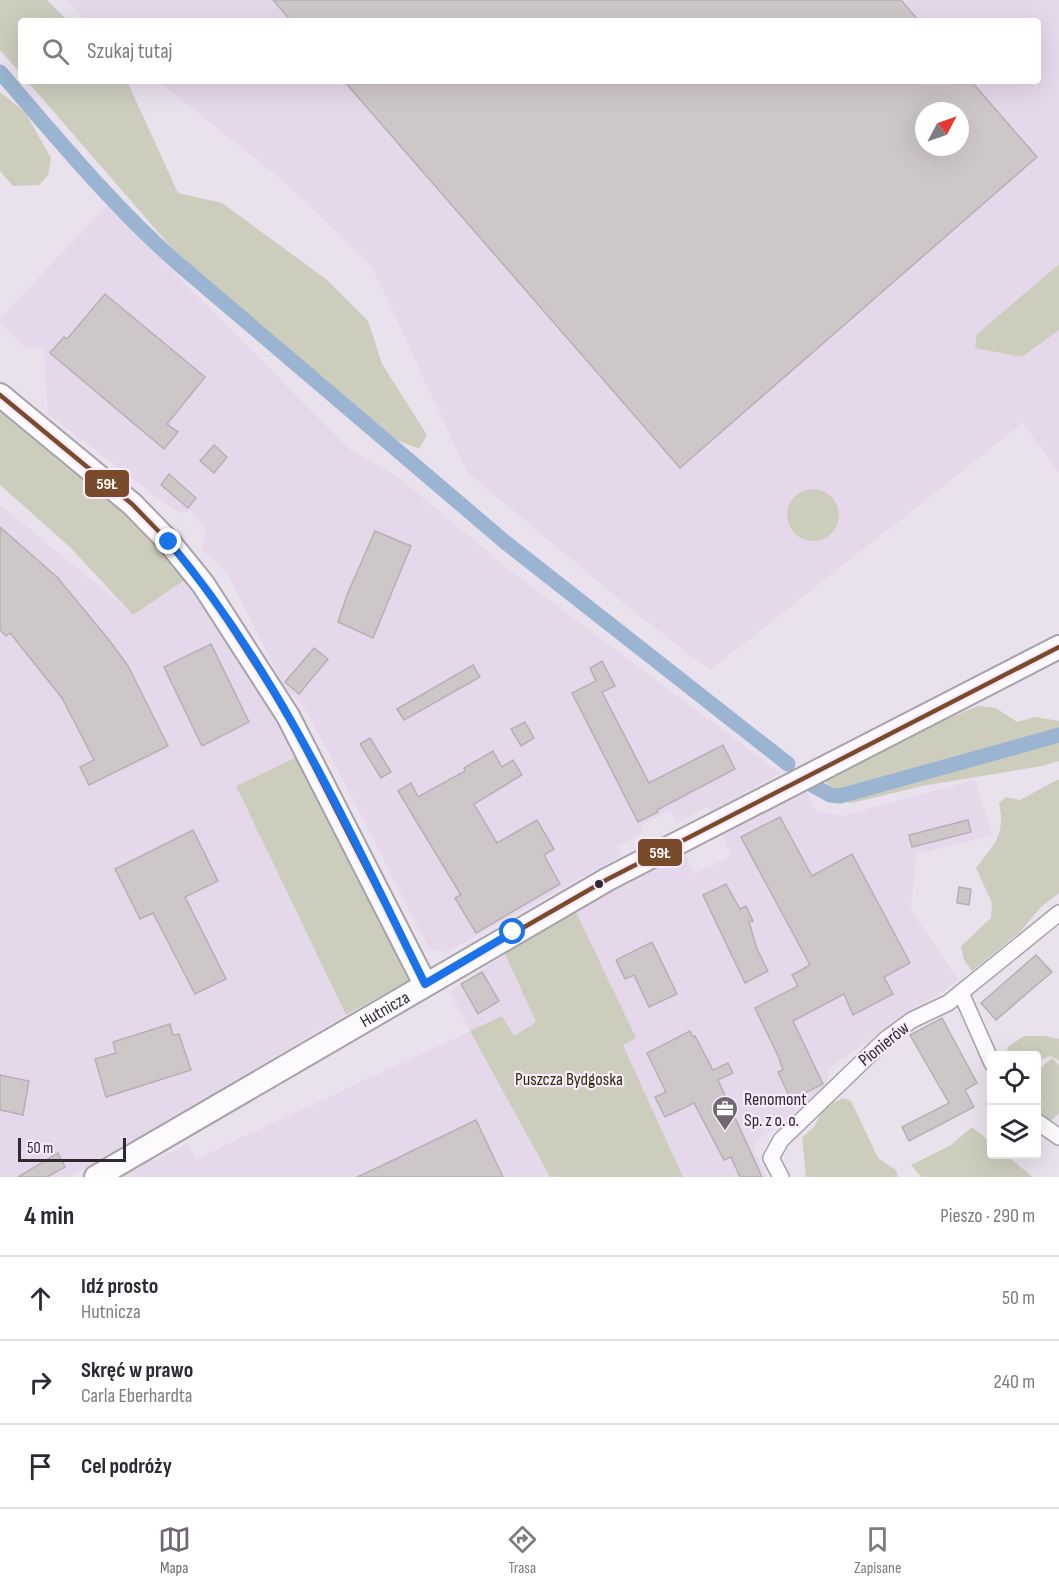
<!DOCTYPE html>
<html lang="pl">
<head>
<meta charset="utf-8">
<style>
	body { margin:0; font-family:"Sofia Sans Condensed",sans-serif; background:#f2f2f3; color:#2b2b33 }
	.controls { position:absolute; right:18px; bottom:18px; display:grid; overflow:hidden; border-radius:6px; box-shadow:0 6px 24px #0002 }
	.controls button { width:54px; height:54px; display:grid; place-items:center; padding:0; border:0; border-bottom:2px solid #e1e1e2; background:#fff; color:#2b2b33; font:30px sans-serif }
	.compass { position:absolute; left:915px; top:102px; width:54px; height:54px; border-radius:50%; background:#fff; box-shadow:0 6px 24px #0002; rotate:49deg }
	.scale { position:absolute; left:18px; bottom:15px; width:108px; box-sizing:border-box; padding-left:6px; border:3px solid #2f2931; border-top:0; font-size:16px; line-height:21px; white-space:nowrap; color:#2f2931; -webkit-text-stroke:4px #f9eafd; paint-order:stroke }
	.stop { position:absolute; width:18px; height:18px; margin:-14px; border:4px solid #1a73e8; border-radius:50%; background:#fff }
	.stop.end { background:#1a73e8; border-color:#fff; box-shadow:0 2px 6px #0008 }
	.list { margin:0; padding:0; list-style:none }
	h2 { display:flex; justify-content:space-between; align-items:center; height:78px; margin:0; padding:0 24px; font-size:26px }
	h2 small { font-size:20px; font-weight:400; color:#7c7c81 }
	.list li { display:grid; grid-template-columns:39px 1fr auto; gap:18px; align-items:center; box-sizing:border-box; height:84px; padding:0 24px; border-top:2px solid #e1e1e2 }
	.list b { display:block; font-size:22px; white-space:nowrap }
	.list p { margin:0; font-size:20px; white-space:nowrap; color:#7c7c81 }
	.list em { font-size:20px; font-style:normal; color:#7c7c81 }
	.icon { flex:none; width:33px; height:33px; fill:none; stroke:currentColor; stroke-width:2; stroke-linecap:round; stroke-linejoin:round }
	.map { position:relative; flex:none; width:1059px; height:1177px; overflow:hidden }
	.search { position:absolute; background:#fff; box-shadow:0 6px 24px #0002; left:18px; right:18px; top:18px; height:66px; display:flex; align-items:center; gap:15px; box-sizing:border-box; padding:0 21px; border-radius:6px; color:#7c7c81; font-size:22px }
	.sheet { height:330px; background:#fff }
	nav { display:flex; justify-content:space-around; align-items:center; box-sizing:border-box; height:84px; border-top:2px solid #e1e1e2; background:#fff; font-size:16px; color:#7c7c81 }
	nav a { display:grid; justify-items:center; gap:3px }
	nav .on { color:#706972 }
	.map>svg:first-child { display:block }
</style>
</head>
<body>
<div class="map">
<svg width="1059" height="1177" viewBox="0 0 1059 1177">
	<rect width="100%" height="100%" fill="#e9e1ec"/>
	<g fill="#e6d8eb" fill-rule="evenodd">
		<path d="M66,0H1059V473L1023,423L710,670L637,614L467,472L372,266L279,177L158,81H1038V21H87ZM924,111H960V147H924Z"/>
		<polygon points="107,205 350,450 396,475 512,572 780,773 711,812 709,806 676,824 671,810 641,825 643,832 617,847 621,856 445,953 429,948 320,736 302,705 284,687 228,575 202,549 206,530 191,511 178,513 48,414 44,350 24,346 0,323 0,319"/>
		<polygon points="0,505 133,614 185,580 266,698 299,756 236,787 346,1015 70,1177 0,1177"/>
		<polygon points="974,780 993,835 916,854 911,910 959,980 829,1068 827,1085 755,1143 755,1153 767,1177 119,1177 151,1158 154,1162 188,1143 196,1159 470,1031 449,992 574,908 684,852 695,873 731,856 722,834 806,790 816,811 842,816"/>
	</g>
	<g fill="#cdcdbe">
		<polygon points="0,0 47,0 68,21 21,21 21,74 0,50"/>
		<polygon points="27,81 127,81 178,193 222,203 327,280 368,321 382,364 427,435 419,449 397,440 185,263"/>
		<polygon points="0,92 25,112 51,158 48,175 39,185 13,186 0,171"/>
		<polygon points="1059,264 1059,330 1022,357 975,348 977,334"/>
		<polygon points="0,412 131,512 185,580 133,615 70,547 0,485"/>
		<circle cx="813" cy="515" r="26"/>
		<polygon points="978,706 996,708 1017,722 1035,717 1059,721 1059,761 1042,766 922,786 852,803 830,800 826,779 920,730"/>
		<polygon points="299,756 411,979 346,1015 236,786"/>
		<path d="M1057,780H1059V893L1041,907L1019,933L972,971L964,960L961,946L991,918L992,903L976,868C994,845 1006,834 999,803L1006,797L1020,800Z"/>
		<polygon points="574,908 636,1038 623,1045 683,1177 550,1177 470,1031 502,1016 514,1036 536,1022 505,954"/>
		<polygon points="1024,1036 1044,1036 1059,1039 1059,1061 1051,1056 1037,1061 1036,1056 1006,1055 1008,1047"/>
		<polygon points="1052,1058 1059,1065 1059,1113 1048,1124 1037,1116 1037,1071"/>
		<polygon points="843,1098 851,1101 878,1158 896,1170 898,1177 806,1177 802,1138 814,1127 824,1108"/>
		<polygon points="972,1127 991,1143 992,1154 1006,1155 1033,1177 921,1177 911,1165 951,1145"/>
	</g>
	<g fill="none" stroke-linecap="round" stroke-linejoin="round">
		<g stroke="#9ab4d1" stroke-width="15">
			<path d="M0,72C56,137 111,204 175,261L505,542L788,764"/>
			<polyline points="812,785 830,795 840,796 1059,735"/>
		</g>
	</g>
	<g fill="#cec7c9" stroke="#b7b0b2" stroke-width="1.5" fill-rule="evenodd">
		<polygon points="273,0 901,0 919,21 291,21"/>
		<path d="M344,81H971L1037,157L680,468ZM924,111H960V147H924Z"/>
		<polygon points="105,294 205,377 167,424 178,432 164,449 50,353 64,337 67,339"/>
		<polygon points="214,445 227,457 214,473 200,461"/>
		<polygon points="169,474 196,498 188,508 161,485"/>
		<polygon points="0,527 57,577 109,640 128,666 168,746 89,785 80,767 94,760 62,698 10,633 6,636 0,630"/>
		<polygon points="375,531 411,546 373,638 338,622 347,595"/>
		<polygon points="211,644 249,722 202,746 164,667"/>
		<polygon points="314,648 328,659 299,694 285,682"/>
		<polygon points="602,661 615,686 602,692 649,783 723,745 735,769 657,810 658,812 638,822 572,693 596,681 590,668"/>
		<polygon points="473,665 480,677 404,720 397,709"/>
		<polygon points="525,722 534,738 521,746 511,729"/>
		<polygon points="370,738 391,772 381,778 360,744"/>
		<polygon points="493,751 502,767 513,760 522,775 474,804 475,806 497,843 537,820 554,849 544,855 560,884 476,933 455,898 461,895 398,791 411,783 418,797 465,771 464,768"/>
		<polygon points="780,817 812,876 852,854 910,963 884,977 893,994 853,1015 844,994 793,1021 823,1084 791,1100 778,1072 783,1070 779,1058 755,1008 798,986 792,975 810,965 741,837"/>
		<polygon points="968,820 971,832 912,847 909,835"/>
		<polygon points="193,830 218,881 185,897 226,979 195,994 153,913 140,919 115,869"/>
		<polygon points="726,884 740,909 746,906 753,921 749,922 757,949 768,971 745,983 703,895"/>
		<polygon points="959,887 971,889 969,905 957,903"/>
		<polygon points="652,942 677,994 649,1007 634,975 625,979 616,960"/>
		<polygon points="1036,955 1052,972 996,1020 981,1003"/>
		<polygon points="482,972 499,1001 478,1014 461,984"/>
		<polygon points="942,1018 977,1083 965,1090 974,1107 909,1141 902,1127 949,1103 910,1035"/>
		<polygon points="170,1024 173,1035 179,1034 191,1070 106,1097 95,1059 116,1053 113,1042"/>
		<polygon points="690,1031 693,1037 695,1036 713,1070 728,1063 733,1073 718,1080 762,1177 740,1177 731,1157 724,1160 694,1103 665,1117 655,1097 666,1092 647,1053"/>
		<polygon points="0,1075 29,1081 23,1115 0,1110"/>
		<polygon points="476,1120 503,1177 357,1177 381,1166"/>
		<polygon points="58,1153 65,1167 47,1177 18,1177"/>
	</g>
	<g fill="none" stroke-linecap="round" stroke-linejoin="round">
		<defs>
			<g id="street">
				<polyline points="961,993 992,1063"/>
				<polyline points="1036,1121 1059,1137"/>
				<polyline points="781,1177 771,1158 781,1140 886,1039 912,1020 948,1003 1059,913"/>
			</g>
			<g id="secondary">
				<polyline points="0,395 132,504 169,542 203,584 288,716 425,984"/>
				<path id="s1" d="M96,1177L608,879L1059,647"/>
			</g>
		</defs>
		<use href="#street" stroke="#a7a1a9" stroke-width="18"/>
		<use href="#secondary" stroke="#a7a1a9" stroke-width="26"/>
		<use href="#street" stroke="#fcfafc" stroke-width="15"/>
		<use href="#secondary" stroke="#fcfafc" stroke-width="22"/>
		<defs>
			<g id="bus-1">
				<polyline points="0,395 132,504 169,542 203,584 288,716 425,984"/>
				<polyline points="425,984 608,879 1059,647"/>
			</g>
		</defs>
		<use href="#bus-1" stroke="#f9eafd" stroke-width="9"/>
		<use href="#bus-1" stroke="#7a4b2a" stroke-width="4.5"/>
	</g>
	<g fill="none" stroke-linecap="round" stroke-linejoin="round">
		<path stroke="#1a73e8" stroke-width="8" d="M169,542C279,673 350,832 425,984L513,932"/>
	</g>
	<defs>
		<symbol id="office-pin" viewBox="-11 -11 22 30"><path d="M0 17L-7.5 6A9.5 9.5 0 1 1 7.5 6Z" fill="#706972" stroke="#f9eafd"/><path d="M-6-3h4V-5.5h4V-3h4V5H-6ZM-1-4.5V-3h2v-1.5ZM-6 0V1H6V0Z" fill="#fff"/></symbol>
	</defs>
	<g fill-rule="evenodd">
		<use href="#office-pin" x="710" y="1094" width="30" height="40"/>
	</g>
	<circle fill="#2f2931" stroke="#f9eafd" stroke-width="2" cx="599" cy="884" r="5"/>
	<g text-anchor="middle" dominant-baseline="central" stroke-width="4.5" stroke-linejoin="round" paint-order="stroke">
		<g font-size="18" fill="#2f2931" stroke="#f9eafd">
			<text stroke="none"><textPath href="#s1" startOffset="334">Hutnicza</textPath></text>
			<text transform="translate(884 1044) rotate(-39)">Pionierów</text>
		</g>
		<g font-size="18" fill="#2c3008" stroke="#f9eafd">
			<text x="569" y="1079">Puszcza Bydgoska</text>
		</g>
		<g font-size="18" fill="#2f2931" stroke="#f9eafd" text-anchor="start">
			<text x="744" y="1099">Renomont<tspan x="744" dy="21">Sp. z o. o.</tspan></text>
		</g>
	</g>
	<g stroke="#f9eafd" stroke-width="2">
		<rect x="84" y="469" width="46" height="29" rx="6" fill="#7a4b2a"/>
		<rect x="637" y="838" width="46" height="29" rx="6" fill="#7a4b2a"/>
	</g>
	<g font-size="16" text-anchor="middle" font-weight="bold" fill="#fff">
		<text x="107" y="489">59Ł</text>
		<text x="660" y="858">59Ł</text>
	</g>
</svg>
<div class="controls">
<button><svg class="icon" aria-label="locate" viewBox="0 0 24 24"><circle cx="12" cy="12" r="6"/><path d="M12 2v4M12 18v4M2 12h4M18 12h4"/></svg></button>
<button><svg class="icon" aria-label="layers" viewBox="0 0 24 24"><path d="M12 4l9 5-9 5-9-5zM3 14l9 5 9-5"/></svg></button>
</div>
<svg class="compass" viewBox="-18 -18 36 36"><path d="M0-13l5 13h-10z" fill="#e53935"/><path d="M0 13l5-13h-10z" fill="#7c7c81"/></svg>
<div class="scale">50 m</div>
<div class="stop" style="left:513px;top:932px"></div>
<div class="stop end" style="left:169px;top:542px"></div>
<div class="search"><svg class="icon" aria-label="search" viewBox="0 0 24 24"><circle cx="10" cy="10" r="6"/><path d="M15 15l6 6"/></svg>Szukaj tutaj</div>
</div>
<section class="sheet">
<h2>4 min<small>Pieszo · 290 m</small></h2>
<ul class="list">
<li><svg class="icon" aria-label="ahead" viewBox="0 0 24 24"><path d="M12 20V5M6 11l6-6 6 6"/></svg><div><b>Idź prosto</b><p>Hutnicza</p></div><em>50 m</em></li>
<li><svg class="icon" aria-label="right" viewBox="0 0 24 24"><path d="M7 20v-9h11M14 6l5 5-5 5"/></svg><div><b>Skręć w prawo</b><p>Carla Eberhardta</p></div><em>240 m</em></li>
<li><svg class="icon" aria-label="arrive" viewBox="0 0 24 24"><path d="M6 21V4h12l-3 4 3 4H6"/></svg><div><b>Cel podróży</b></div></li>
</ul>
</section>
<nav>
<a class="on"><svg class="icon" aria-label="map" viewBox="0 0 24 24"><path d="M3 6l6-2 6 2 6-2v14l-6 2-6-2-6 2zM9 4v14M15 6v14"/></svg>Mapa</a>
<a><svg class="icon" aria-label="directions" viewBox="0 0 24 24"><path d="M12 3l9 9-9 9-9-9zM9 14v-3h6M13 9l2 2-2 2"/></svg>Trasa</a>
<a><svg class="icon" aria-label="saved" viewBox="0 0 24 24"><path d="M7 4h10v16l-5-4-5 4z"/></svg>Zapisane</a>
</nav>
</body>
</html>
